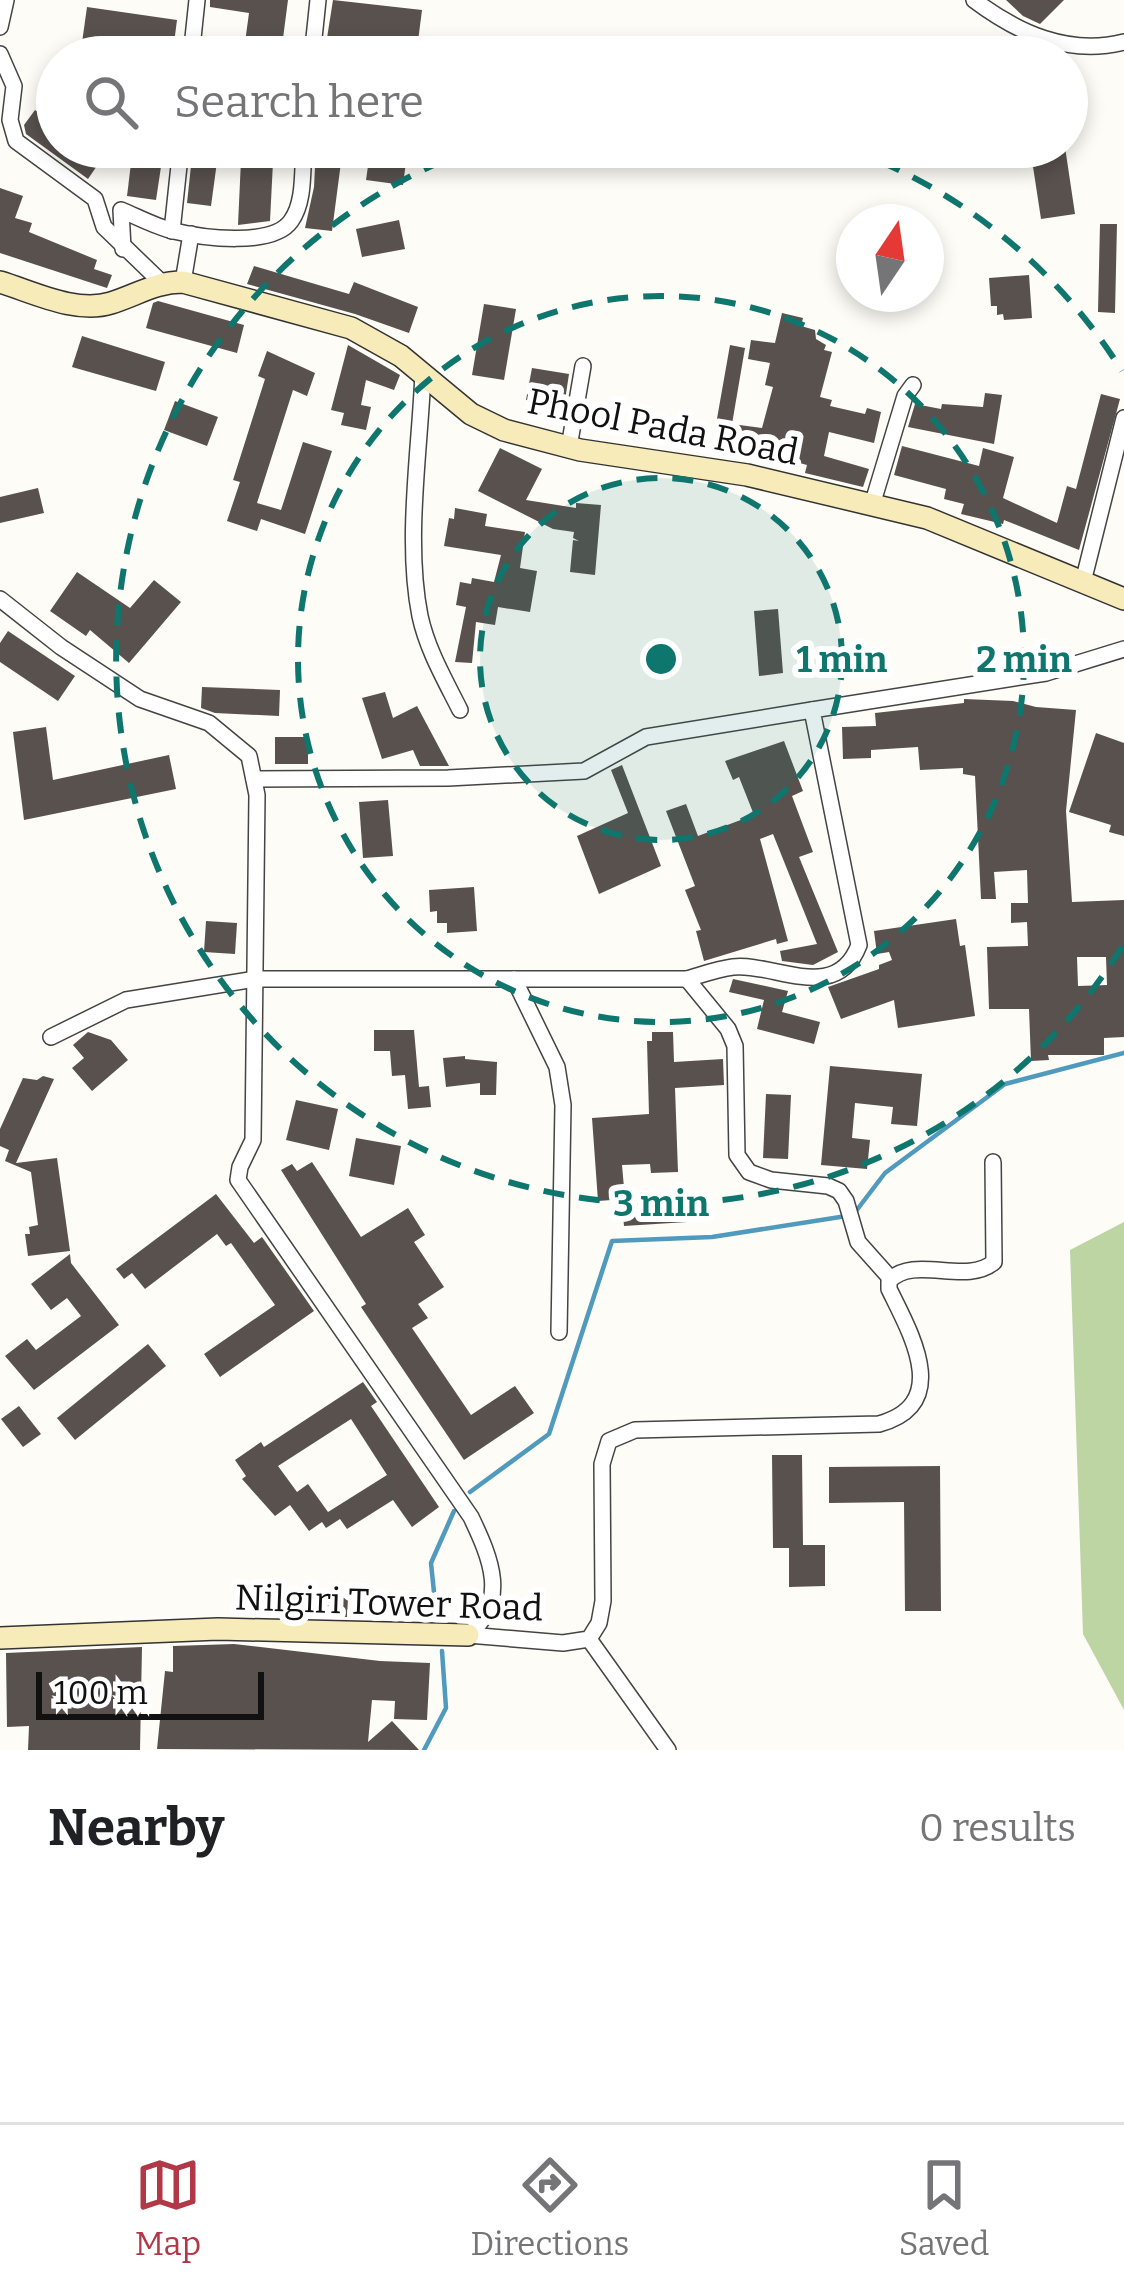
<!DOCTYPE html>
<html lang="en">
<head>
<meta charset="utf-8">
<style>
	body { margin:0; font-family:Bitter,serif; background:#f6f6f6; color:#202124 }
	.compass { position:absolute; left:836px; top:204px; width:108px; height:108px; border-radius:50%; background:#fff; box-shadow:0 6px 18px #0003; rotate:13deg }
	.scale { position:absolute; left:36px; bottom:30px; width:228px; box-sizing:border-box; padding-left:12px; border:6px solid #111; border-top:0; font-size:33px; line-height:42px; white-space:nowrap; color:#111; -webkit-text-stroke:9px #fff; paint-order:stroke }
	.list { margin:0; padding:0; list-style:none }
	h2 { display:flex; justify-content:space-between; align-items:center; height:156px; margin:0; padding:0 48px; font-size:51px }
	h2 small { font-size:39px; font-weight:400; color:#757577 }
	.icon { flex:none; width:66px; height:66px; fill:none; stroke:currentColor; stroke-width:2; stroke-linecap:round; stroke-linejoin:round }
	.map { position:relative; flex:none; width:1124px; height:1750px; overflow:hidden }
	.search { position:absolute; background:#fff; box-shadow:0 6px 18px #0003; left:36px; right:36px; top:36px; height:132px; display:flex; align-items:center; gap:30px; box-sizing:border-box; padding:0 42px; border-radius:66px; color:#757577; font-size:45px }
	.sheet { height:372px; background:#fff }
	nav { display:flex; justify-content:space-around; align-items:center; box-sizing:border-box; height:168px; border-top:3px solid #e0e0e0; background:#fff; font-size:33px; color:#757577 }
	nav a { display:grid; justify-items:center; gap:6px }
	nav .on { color:#b13947 }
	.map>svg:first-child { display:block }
</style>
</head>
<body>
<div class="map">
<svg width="1124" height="1750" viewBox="0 0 1124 1750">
	<rect width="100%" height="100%" fill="#fefcf6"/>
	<polygon fill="#bdd4a3" points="1124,1222 1124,1710 1083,1634 1070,1250"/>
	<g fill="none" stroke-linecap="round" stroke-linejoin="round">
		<g stroke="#509abe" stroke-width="4.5">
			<polyline points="470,1492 549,1434 612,1241 712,1237 853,1215 885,1173 1005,1084 1124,1053"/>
			<polyline points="437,1622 431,1563 454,1511"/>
			<polyline points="424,1750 446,1708 442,1651"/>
		</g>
	</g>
	<g fill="#58514e" fill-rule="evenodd">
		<polygon points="210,0 288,0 282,46 273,45 272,57 243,57 249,13 210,7"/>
		<polygon points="333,0 422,10 416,57 324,57"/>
		<polygon points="1006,0 1064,0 1040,24 1023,16"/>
		<polygon points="87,7 177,20 173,51 164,50 164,57 80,57"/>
		<polygon points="35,110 57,125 57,147 88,147 103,157 88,179 26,134 24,125"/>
		<polygon points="133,147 164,147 156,200 127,196"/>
		<polygon points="193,147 219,147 211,206 187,203"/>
		<polygon points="316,147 343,147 332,231 305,228 314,187"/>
		<polygon points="384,147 408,147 403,185 366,180 369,159 382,161"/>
		<polygon points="1030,147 1065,147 1075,214 1041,219"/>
		<polygon points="241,160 273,162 270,221 238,225"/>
		<polygon points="0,188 23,196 15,218 32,223 29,232 97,260 94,269 112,275 107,288 0,253"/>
		<polygon points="399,220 405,249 362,257 356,229"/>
		<polygon points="1100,224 1117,224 1115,313 1098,312"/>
		<polygon points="254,266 349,294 354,282 418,307 409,333 355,314 247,284"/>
		<polygon points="1029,275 1032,318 1004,320 1003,314 997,315 997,306 991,306 989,278"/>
		<polygon points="158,301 244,325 237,353 146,328 153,303"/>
		<polygon points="484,304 516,309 504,380 472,375"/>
		<polygon points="782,313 803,318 801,326 815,330 816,339 826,345 824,350 832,352 820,397 832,400 830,406 865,414 867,408 881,412 874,443 829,432 824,456 869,469 863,487 805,473 807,465 755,451 756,448 727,444 729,431 715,430 730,345 745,348 732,424 762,428 773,387 765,385 770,363 748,359 751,340 775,343"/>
		<polygon points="82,336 165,362 156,391 72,367"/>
		<polygon points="348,345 400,375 394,390 366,380 361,405 371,407 366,430 341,425 344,413 331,410"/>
		<polygon points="267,351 315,373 307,396 293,390 257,503 281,510 303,442 332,451 305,534 261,519 257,531 227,521 240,482 233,480 265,379 258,376"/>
		<polygon points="532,368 569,374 564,407 526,400"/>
		<polygon points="985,393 1002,395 994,444 908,427 915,404 941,409 942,404 983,407"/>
		<polygon points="1101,394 1120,399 1079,550 1004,520 1003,524 961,514 964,504 944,499 946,489 894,475 902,446 979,466 983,448 1014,457 1003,498 1057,523 1067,486 1076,489"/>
		<polygon points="175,401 218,417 207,446 164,430"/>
		<polygon points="500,448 542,469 526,500 576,508 576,503 601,505 595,575 570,572 573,540 579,541 573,538 574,532 553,529 478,491"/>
		<polygon points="38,488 44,513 0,523 0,497"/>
		<polygon points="455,508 487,514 485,526 525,532 520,568 537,571 530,612 498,607 495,625 476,622 472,663 455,662 466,607 456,605 460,582 471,584 472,578 494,582 501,555 444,546 449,518 454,519"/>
		<polygon points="77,572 130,608 154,580 181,602 129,663 90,630 86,636 50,611"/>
		<polygon points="778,609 783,673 759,676 754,611"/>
		<polygon points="8,631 75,676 58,701 0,662 0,643"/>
		<polygon points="202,687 280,690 279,716 215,713 201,708"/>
		<polygon points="385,692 393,718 417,706 449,766 420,766 413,750 382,759 362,698"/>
		<path d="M964,699L1013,701L1036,707L1076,710L1066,811L1072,902L1124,900V1037L1104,1038V1055H1048L1049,1060L1031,1061L1029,1009H989L987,947L1028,946L1027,922L1011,923V903H1028L1027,870L994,872L996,899H981L975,776L963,774V768L920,770L918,747L871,750V758L843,759L842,727L876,726L875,713L964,703ZM1077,957H1106L1107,985L1078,986Z"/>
		<polygon points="46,727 53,780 169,755 176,789 24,820 13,732"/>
		<polygon points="1096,733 1124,743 1124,836 1109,832 1111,825 1069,812"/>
		<rect x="275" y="737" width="33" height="27"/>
		<polygon points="784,741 803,791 792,796 813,852 799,857 838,952 813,965 782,961 780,951 817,944 773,834 760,839 788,941 777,944 776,939 704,961 696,931 701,930 685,890 695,886 666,811 686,804 698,836 754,815 739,777 733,780 725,761"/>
		<polygon points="622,765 661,866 599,894 577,836 628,813 611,770"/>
		<polygon points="388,800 393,856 363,858 359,802"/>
		<polygon points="474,887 477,931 447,933 447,923 437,923 437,911 430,912 429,890"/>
		<polygon points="956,919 960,946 965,945 975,1016 898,1028 894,1000 841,1019 828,987 879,969 879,965 892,960 889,952 877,954 874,931"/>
		<polygon points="206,921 237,923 235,954 204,952"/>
		<polygon points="733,979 788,991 782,1012 820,1022 814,1044 757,1029 764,1000 729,992"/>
		<polygon points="374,1030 414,1030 419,1087 429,1086 431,1107 408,1109 405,1075 392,1076 390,1051 374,1051"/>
		<polygon points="88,1032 111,1040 128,1060 92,1091 72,1068 84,1058 73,1045"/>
		<polygon points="652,1032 673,1032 674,1062 723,1059 724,1085 675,1088 678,1172 651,1173 650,1164 622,1165 625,1199 598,1201 592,1118 649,1114 647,1041 652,1041"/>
		<polygon points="465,1056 465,1059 497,1062 496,1095 480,1095 480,1083 446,1087 443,1058"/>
		<polygon points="830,1066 922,1074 917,1126 891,1124 893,1107 855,1103 852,1138 870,1140 867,1169 821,1165"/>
		<polygon points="43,1076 54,1079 16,1163 57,1158 70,1251 28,1256 25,1234 30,1234 29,1227 38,1225 31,1172 5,1161 9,1150 0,1146 0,1129 23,1078 37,1080"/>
		<polygon points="766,1094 791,1095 788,1159 763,1158"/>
		<polygon points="296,1100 338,1109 329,1150 286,1140"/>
		<polygon points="356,1138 401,1146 394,1185 349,1176"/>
		<polygon points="312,1162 361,1237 408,1208 425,1235 414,1242 444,1287 418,1304 428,1318 412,1328 471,1415 515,1386 534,1413 464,1460 361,1307 366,1304 281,1170 292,1164 297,1171"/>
		<polygon points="216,1194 254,1243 262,1237 314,1311 220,1377 204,1354 275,1305 231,1243 226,1246 217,1234 145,1289 132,1273 124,1279 116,1269"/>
		<polygon points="701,1199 703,1221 624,1226 622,1204"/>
		<polygon points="70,1254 71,1263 119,1325 34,1390 5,1356 27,1339 36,1350 81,1316 67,1298 51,1310 31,1284"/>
		<polygon points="148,1344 166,1366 75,1440 57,1418"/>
		<path d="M363,1382L377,1402L371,1406L439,1507L412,1527L393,1500L347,1529L340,1519L326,1528L322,1522L309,1531L290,1505L275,1516L242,1479L246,1476L235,1460L261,1442L264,1447ZM351,1419L387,1475L328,1512L308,1484L297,1492L278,1466Z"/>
		<polygon points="19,1406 41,1434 23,1447 1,1419"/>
		<polygon points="772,1455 802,1455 803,1545 825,1545 825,1586 789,1587 789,1548 773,1548"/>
		<polygon points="940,1466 941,1611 905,1611 904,1502 829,1503 829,1467"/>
		<polygon points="311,1596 348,1598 347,1617 310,1616"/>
		<polygon points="234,1644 380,1661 430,1663 427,1720 394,1719 395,1701 372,1700 368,1742 392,1721 419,1750 157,1749 165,1671 173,1672 173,1646"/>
		<polygon points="142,1647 140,1750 28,1750 29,1726 7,1727 6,1653"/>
	</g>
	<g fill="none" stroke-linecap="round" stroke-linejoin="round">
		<defs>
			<g id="street">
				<path d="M974,0C1018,33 1068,56 1124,42"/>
				<polyline points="0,27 6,0"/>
				<polyline points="0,54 14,86 10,120 16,141 95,199 104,227 161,282"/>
				<polyline points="191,57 197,0"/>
				<polyline points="312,57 318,0"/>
				<polyline points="172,231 181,147"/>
				<path d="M123,249L121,210C138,217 156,227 174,231C202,238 273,247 291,221C305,202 302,170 304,147"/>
				<polyline points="183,282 191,234"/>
				<path d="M423,373C420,449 405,541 420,616C427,649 445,680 460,710"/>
				<polyline points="569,447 583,366"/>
				<polyline points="872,505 905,396 913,385"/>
				<polyline points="1083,582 1124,418"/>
				<path d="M0,599L61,647L140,699L209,723L249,756L257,795L253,1140L240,1167L238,1180L471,1517C491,1559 509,1601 468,1635"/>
				<polyline points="254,779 448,778 584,771 646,737 812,710"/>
				<polyline points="514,979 557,1067 563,1105 559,1332"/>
				<polyline points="687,979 728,1029 735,1046 737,1155 749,1172 771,1180 828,1186 839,1191 846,1201 858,1242 891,1279"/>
				<path d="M51,1037L126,1000L256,979H687C701,975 717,969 733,967C774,962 836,1005 859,945L812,710L1046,673L1124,649"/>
				<path d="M468,1635L563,1643L589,1639L599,1623L603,1601L602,1464L609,1441L635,1430L879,1424C952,1404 911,1334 889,1289V1281C914,1254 966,1286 994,1262L993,1162"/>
				<polyline points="589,1639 668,1750"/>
			</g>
			<g id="secondary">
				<path d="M0,282C33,292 76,314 111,303C137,295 155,282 183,282L351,328L401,356L471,414L504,430L580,450L747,475L927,518L1124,599"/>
				<polyline points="0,1638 218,1629 468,1635"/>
			</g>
		</defs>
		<use href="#street" stroke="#444" stroke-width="18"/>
		<use href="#secondary" stroke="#333" stroke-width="24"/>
		<use href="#street" stroke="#fff" stroke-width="15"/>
		<use href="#secondary" stroke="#f6ebb9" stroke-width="21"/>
	</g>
	<circle cx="661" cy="659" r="181" fill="#0f766e" fill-opacity=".12"/>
	<g fill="none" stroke="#0f766e" stroke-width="6" stroke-dasharray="21 15">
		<circle cx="661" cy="659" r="181"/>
		<circle cx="661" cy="659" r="363"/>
		<path d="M1122 947A544 544 0 1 1 475 148M847 148A544 544 0 0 1 1122 371"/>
	</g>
	<g text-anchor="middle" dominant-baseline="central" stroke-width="12" stroke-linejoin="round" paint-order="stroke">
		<g font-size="36" fill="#111" stroke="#fff">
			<text transform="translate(663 427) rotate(11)">Phool Pada Road</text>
			<text transform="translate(389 1603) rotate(2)">Nilgiri Tower Road</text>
		</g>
	</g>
	<circle cx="661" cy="659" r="18" fill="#0f766e" stroke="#fff" stroke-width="6"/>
	<g font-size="36" text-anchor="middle" font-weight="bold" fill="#0f766e" stroke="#fff" stroke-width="12" stroke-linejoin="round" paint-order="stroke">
		<text x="842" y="672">1 min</text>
		<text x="1024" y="672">2 min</text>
		<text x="661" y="1216">3 min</text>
	</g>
</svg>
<svg class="compass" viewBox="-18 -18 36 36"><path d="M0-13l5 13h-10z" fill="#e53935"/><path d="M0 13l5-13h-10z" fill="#757577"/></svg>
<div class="scale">100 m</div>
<div class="search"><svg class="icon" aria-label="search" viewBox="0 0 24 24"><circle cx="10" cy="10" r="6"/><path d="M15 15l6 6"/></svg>Search here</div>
</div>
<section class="sheet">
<h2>Nearby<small>0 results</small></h2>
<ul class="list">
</ul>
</section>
<nav>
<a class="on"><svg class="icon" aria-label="map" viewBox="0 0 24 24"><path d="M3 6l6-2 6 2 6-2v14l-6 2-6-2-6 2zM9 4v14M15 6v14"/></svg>Map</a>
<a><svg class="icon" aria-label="directions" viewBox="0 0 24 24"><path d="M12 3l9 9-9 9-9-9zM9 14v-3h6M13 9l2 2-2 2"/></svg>Directions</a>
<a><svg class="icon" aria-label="saved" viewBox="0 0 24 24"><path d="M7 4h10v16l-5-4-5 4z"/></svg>Saved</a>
</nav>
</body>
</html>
